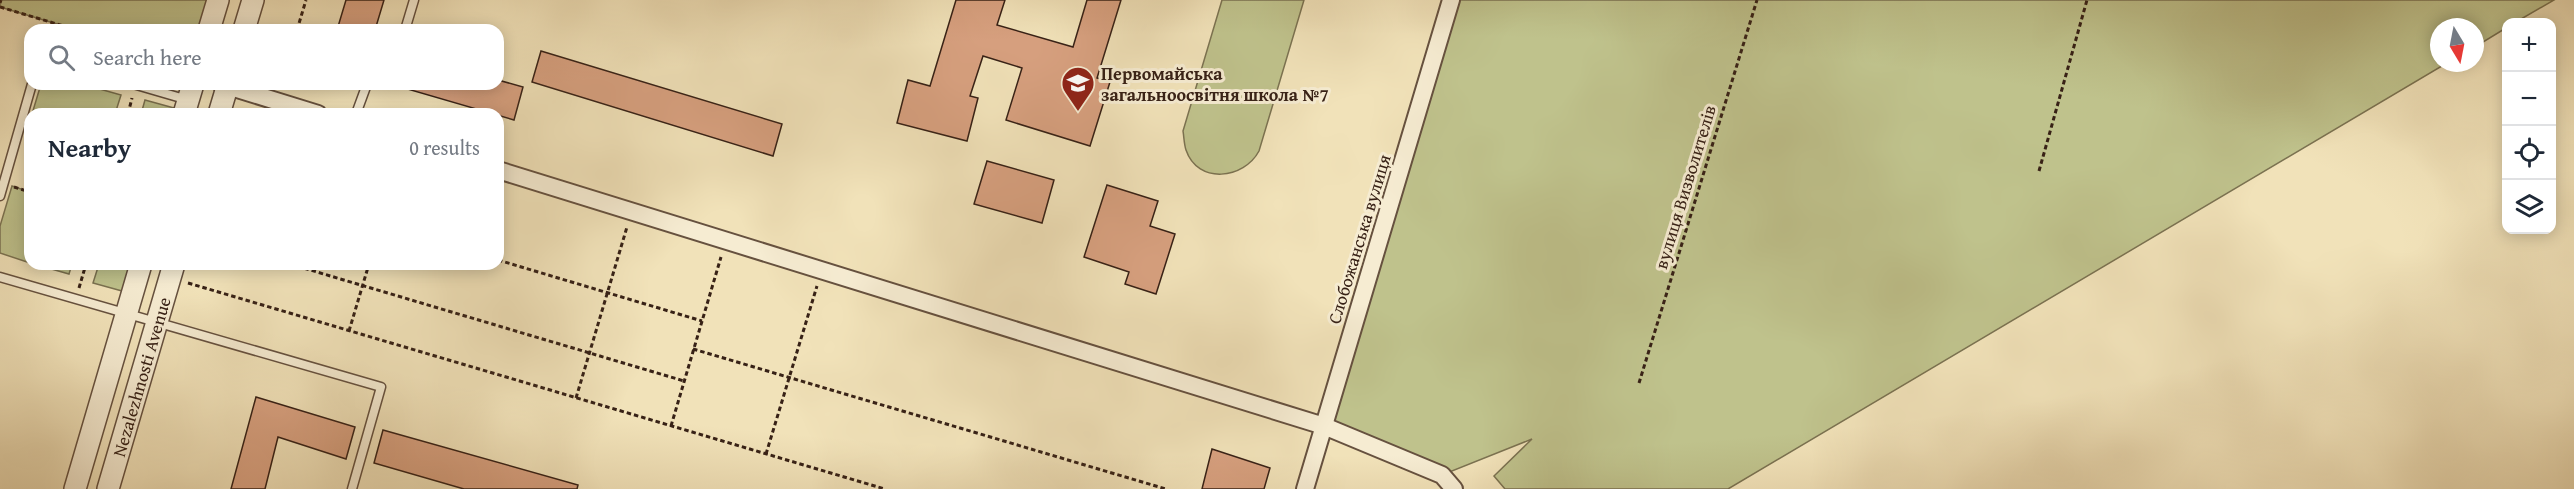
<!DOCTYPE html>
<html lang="en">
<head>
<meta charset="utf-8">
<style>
	body { margin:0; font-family:"Gentium Book Plus",serif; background:#f2f2f3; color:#1f2937 }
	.controls { position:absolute; right:18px; top:18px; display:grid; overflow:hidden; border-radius:12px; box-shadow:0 3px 15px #0003 }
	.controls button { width:54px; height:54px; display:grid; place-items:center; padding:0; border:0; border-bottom:2px solid #e0e1e3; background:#fff; color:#1f2937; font:30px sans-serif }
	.compass { position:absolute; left:2430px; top:18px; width:54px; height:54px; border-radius:50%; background:#fff; box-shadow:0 3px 15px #0003; rotate:170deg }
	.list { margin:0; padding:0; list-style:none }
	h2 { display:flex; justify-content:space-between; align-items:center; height:78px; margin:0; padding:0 24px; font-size:26px }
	h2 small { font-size:20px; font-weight:400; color:#747a83 }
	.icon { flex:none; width:33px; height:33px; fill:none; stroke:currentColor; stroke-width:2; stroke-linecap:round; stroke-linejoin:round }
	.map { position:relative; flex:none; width:2574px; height:489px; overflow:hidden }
	.search { position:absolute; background:#fff; box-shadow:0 3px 15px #0003; left:24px; top:24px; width:480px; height:66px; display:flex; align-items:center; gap:15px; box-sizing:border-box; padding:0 21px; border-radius:18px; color:#747a83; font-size:22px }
	.panel { position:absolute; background:#fff; box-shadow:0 3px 15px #0003; left:24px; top:108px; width:480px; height:162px; border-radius:18px }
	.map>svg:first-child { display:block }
</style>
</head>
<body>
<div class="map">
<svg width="2574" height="489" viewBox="0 0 2574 489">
	<rect width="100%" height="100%" fill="#f1e2b9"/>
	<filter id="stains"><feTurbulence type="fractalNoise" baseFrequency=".00333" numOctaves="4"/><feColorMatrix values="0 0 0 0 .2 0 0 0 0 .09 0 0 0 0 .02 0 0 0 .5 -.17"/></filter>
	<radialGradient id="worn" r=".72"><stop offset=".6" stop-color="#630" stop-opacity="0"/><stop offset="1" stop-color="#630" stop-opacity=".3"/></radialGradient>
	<g fill="#bfc28c" stroke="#7b7251" stroke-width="1.5">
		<polygon points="0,0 218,0 209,30 77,30 0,7"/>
		<path d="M1222,0H1304L1259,151C1244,179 1198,185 1186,150C1184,144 1184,137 1183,131Z"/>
		<polygon points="1451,0 2554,0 2516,22 2506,22 2506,28 2475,47 2475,27 2439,27 2439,63 2447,63 1728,489 1505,489 1494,476 1532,439 1442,475 1324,426"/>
		<polygon points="41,84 82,84 121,95 115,114 32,114"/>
		<polygon points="145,100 185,111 184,114 141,114"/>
		<polygon points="12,186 30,192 30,263 0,253 0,226"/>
		<polygon points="34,264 72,264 69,274"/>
		<polygon points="99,264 142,264 133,294 93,283"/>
	</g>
	<g fill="#d7a07f" stroke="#372116" stroke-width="1.5">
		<polygon points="346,0 384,0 375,30 337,30"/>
		<polygon points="956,0 1005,0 997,25 1073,47 1087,0 1121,0 1097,78 1110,82 1090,146 1006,120 1022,68 983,56 970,96 978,98 967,141 897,123 908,80 930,86"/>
		<polygon points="541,51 782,124 773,156 532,82"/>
		<polygon points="498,80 523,87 514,120 404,88 404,84 498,84"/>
		<polygon points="987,161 1054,180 1042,223 974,204"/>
		<polygon points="1107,185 1158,201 1150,226 1175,234 1156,294 1125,284 1129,272 1084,257"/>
		<polygon points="256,397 355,427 346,459 278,437 265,489 231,489"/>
		<polygon points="383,430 578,485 577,489 464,489 374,463"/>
		<polygon points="1212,449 1270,468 1264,489 1202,489"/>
	</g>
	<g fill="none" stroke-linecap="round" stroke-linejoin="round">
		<defs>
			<g id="service">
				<polyline points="405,30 414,0"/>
				<polyline points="133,84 188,100"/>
				<polyline points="356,114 367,84"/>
				<polyline points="0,196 32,84"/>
				<polyline points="0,277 381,387 352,489"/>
			</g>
			<g id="minor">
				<polyline points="221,84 318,114"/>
				<polyline points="498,170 1324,426 1442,475 1454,489"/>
				<polyline points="1305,489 1451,0"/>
			</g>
			<g id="tertiary">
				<polyline points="209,30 218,0"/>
				<polyline points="244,30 253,0"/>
				<polyline points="184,114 193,84"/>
				<polyline points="219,114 228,84"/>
				<polyline points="75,489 141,264"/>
				<path id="s1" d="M108,489L174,264"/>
			</g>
		</defs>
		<use href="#service" stroke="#66513f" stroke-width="11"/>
		<use href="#minor" stroke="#66513f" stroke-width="20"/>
		<use href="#tertiary" stroke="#66513f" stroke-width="24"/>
		<g stroke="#372116" stroke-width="3" stroke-dasharray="4.5 3" stroke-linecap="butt">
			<polyline points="0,3 1,0"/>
			<polyline points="0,7 77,30"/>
			<polyline points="297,30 306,0"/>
			<polyline points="128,114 132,98"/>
			<polyline points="2039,171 2087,0"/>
			<polyline points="14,187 30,192"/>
			<polyline points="498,260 702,321"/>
			<polyline points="290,264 684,381"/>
			<polyline points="188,283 885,489"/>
			<polyline points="79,288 86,264"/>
			<polyline points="349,331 369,264"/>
			<polyline points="693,349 1166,489"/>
			<polyline points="1639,383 1757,0"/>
			<polyline points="576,398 627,227"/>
			<polyline points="671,426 721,257"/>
			<polyline points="766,454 817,286"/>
		</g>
		<use href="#service" stroke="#f6ecd2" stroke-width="8"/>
		<use href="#minor" stroke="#f6ecd2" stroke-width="16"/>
		<use href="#tertiary" stroke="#f6ecd2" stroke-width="21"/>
	</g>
	<defs>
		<symbol id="school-pin" viewBox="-11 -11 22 30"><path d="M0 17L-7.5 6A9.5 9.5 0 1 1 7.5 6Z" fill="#8f2418" stroke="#f6ecd2"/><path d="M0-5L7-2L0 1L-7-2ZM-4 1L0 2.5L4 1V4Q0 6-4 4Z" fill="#fff"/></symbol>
	</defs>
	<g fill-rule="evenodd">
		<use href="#school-pin" x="1059" y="64" width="38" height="52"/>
	</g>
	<g text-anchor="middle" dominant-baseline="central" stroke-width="6" stroke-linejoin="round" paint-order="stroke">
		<g font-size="18" font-weight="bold" fill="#372116" stroke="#f6ecd2" text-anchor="start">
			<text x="1101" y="73">Первомайська<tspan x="1101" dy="21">загальноосвітня школа №7</tspan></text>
		</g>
		<g font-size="18" fill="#372116" stroke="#f6ecd2">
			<text transform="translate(1685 187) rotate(-73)">вулиця Визволителів</text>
			<text transform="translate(1359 239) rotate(-73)">Слобожанська вулиця</text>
			<text stroke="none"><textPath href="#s1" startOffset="117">Nezalezhnosti Avenue</textPath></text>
		</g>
	</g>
	<rect width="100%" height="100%" filter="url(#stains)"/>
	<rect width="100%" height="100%" fill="url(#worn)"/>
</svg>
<div class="controls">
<button>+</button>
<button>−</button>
<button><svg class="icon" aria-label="locate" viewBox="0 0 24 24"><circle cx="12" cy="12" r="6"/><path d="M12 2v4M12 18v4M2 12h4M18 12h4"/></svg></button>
<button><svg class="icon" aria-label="layers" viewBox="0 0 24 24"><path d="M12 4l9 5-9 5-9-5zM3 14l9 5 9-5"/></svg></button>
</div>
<svg class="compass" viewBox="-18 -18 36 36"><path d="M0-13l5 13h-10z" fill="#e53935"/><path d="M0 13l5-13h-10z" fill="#747a83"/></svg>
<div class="search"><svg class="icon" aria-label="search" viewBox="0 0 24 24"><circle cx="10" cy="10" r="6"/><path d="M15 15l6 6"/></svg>Search here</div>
<section class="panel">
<h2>Nearby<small>0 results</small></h2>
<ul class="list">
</ul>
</section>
</div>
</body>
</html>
